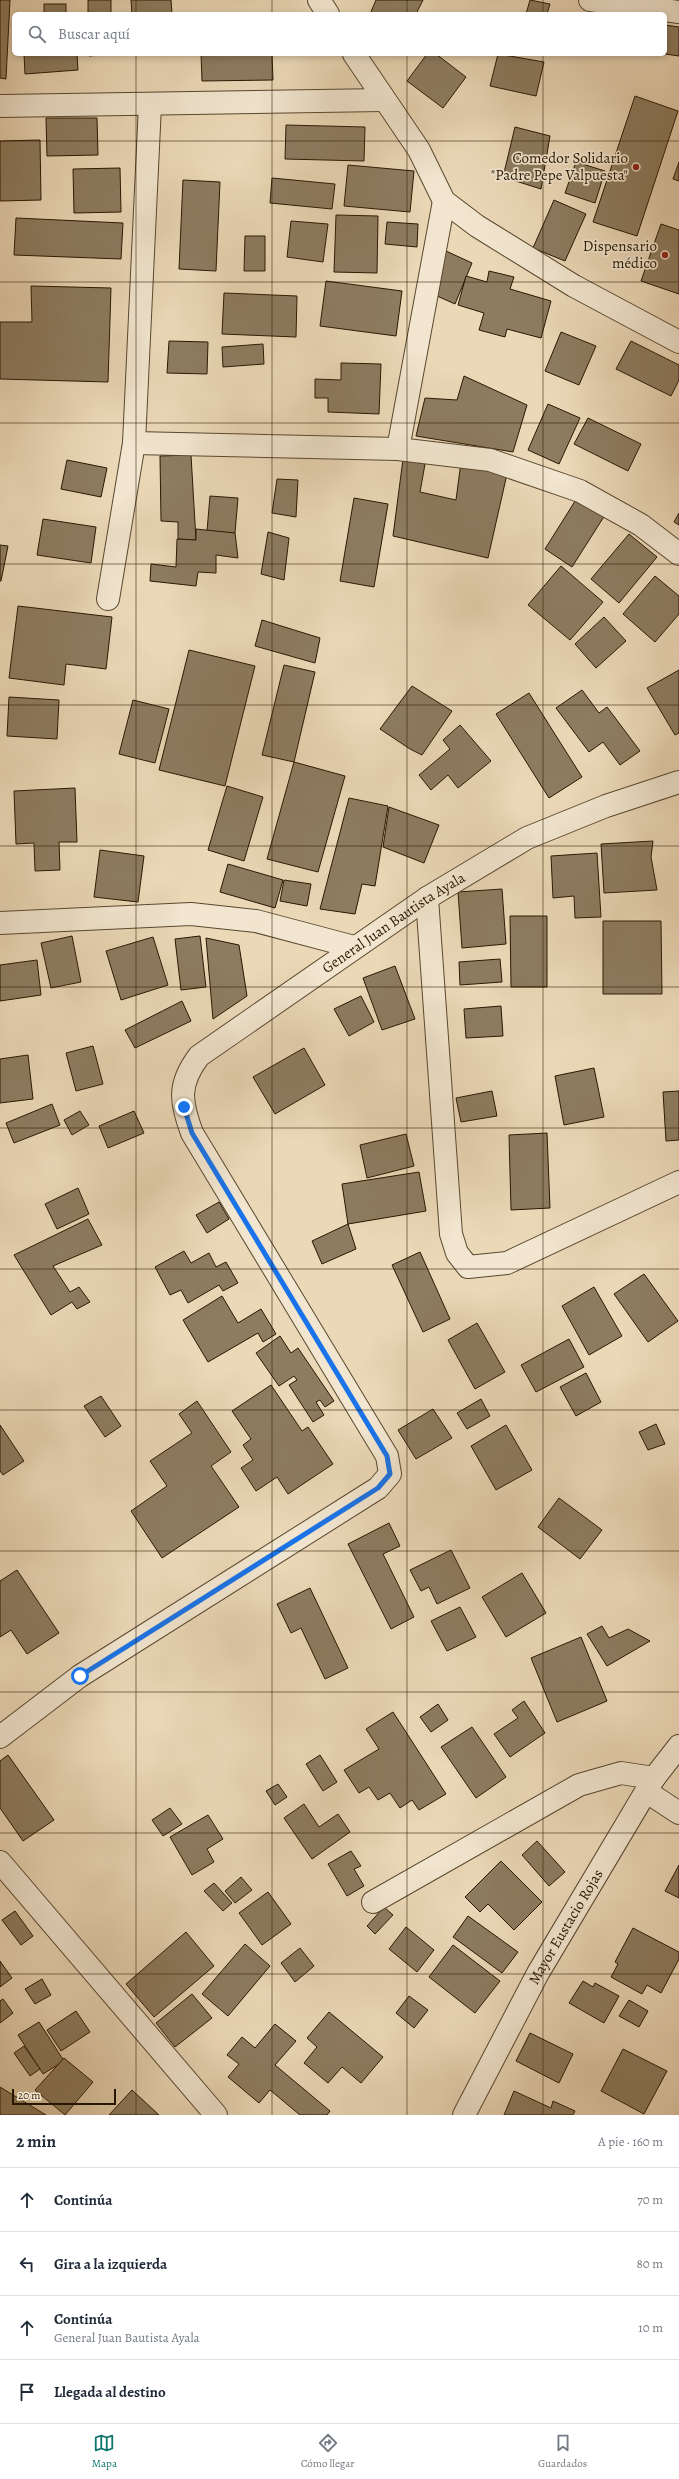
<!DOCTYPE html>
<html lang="es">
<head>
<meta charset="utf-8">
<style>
	body { margin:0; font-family:Alegreya,serif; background:#f2f2f3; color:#1f2937 }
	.scale { position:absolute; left:12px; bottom:10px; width:104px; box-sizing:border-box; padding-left:4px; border:2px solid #281802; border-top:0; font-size:11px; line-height:14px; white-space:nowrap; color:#281802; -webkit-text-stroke:3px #f2e6d0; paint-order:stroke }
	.stop { position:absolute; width:12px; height:12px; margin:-9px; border:3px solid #1a73e8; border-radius:50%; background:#fff }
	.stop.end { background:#1a73e8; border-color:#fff; box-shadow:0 1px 4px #0008 }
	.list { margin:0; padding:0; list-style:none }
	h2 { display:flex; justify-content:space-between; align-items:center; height:52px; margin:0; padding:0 16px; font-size:17px }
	h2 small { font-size:13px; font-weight:400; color:#747a83 }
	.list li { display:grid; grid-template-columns:26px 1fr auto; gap:12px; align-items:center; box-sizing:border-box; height:64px; padding:0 16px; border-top:1px solid #e0e1e3 }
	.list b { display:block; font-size:15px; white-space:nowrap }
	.list p { margin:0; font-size:13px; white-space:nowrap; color:#747a83 }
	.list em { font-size:13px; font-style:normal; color:#747a83 }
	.icon { flex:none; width:22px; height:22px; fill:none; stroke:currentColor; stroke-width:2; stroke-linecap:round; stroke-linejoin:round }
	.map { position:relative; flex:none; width:679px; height:2115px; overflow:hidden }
	.search { position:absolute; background:#fff; box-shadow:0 2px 6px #0003; left:12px; right:12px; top:12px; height:44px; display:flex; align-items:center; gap:10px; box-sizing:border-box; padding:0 14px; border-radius:6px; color:#747a83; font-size:15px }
	.sheet { height:308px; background:#fff }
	nav { display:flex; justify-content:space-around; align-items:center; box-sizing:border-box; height:56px; border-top:1px solid #e0e1e3; background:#fff; font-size:11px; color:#747a83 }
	nav a { display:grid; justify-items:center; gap:2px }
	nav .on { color:#0f766e }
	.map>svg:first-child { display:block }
</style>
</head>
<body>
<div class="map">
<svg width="679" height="2115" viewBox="0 0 679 2115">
	<rect width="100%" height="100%" fill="#ebd8b7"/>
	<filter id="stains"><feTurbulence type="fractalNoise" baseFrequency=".005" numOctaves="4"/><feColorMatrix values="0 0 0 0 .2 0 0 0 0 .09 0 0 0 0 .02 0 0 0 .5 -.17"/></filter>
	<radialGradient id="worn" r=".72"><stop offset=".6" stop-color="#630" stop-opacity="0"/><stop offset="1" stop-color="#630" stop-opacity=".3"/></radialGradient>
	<g fill="#8d7c60" stroke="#281802">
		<polygon points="0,0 10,0 6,79 0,78"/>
		<rect x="88" y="0" width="23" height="14"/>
		<polygon points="131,0 171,0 172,14 132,14"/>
		<polygon points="376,0 423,0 416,14 370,14"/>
		<polygon points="530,0 550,4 547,14 526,14"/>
		<rect x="44" y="4" width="22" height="10"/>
		<polygon points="665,25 679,27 679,56 665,54"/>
		<polygon points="24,54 77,54 78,70 25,74"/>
		<polygon points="89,54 113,54 89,56"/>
		<polygon points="201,54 272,54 273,80 202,81"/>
		<polygon points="427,54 436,54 466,77 443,108 407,81"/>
		<polygon points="498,54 544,62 536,96 490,86"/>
		<polygon points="635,96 678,111 637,236 593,222"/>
		<polygon points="46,118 97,118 98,155 47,156"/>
		<polygon points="286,125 365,127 364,161 285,159"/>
		<polygon points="515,127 550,136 541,189 503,177"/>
		<polygon points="40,140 41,200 0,201 0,141"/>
		<polygon points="576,162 605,171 595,203 565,193"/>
		<polygon points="679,162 679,181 673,179"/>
		<polygon points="348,165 414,171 410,212 344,206"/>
		<polygon points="120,168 121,212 74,213 73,169"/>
		<polygon points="272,178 335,184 332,209 270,203"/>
		<polygon points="183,180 220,182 216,271 179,269"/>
		<polygon points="554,200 586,214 565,261 533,248"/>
		<polygon points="336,215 378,216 377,273 334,272"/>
		<polygon points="16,218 123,223 121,259 14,255"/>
		<polygon points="291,221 328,224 323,262 287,257"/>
		<polygon points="387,222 418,224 417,247 385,244"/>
		<polygon points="661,224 679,230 679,294 641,281"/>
		<polygon points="245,236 265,236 265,271 244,271"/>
		<polygon points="446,251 472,263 455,304 428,292"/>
		<polygon points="489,271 514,277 510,289 551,301 541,338 507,329 505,337 479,330 484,313 458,305 466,276 487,282"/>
		<polygon points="326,281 402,291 396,336 320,326"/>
		<polygon points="31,286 111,288 108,382 0,379 0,322 32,322"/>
		<polygon points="224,293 297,296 296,337 222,334"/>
		<polygon points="561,332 596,346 579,385 545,371"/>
		<polygon points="169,341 208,342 207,374 167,373"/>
		<polygon points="631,341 679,365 679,380 671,396 616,369"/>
		<polygon points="263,344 264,364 223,367 222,347"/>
		<polygon points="341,363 381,364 379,414 328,412 328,398 315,398 315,379 341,380"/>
		<polygon points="464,376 527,405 513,452 416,436 425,398 457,400"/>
		<polygon points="548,404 580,418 559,464 528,450"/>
		<polygon points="588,418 641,444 628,471 574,444"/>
		<polygon points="191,455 196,540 178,539 178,522 161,521 160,456"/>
		<polygon points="403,459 425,464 420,492 456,500 461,462 507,474 488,558 393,536"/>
		<polygon points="67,460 107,468 101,497 61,489"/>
		<polygon points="277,479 298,480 296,517 272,513"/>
		<polygon points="210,496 238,498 235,533 207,531"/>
		<polygon points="354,498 388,504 374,587 340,581"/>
		<polygon points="577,498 605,515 572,567 545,549"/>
		<polygon points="679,513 679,525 674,522"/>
		<polygon points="43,519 96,527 91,563 37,555"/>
		<polygon points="196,529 235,533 238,558 216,555 216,573 198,572 196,586 150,581 151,564 176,567 177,539 196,540"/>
		<polygon points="268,532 289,538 284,580 261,574"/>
		<polygon points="629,534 657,557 619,603 591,579"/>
		<polygon points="0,545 8,546 1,581 0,581"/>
		<polygon points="561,566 603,602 570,640 528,605"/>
		<polygon points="655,576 679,596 679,614 655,642 623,614"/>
		<polygon points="18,606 112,617 106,669 66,664 64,685 9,678"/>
		<polygon points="604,617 626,641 596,668 575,644"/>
		<polygon points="262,620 320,638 315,663 255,646"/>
		<polygon points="189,650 255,666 225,786 159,770"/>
		<polygon points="284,665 315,672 294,762 262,755"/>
		<polygon points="679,670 679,733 675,735 647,688"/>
		<polygon points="412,686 452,711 422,755 410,749 380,729"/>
		<polygon points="582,690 599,713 607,707 640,751 620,765 603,742 589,752 556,708"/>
		<polygon points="529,693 582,777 549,798 496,714"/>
		<polygon points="9,697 59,700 57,739 7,736"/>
		<polygon points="133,700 169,709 155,763 119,754"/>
		<polygon points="460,725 491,761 458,788 448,775 431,790 419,775 450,749 443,740"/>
		<polygon points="294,762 345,776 318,872 267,859"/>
		<polygon points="227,786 263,797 244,861 208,850"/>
		<polygon points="75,788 77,842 59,842 60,870 35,871 34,843 16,844 14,791"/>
		<polygon points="349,798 388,806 375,886 362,884 355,914 320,909"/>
		<polygon points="389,807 439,825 424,863 383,847"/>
		<polygon points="653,841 651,857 657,890 604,893 601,844"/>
		<polygon points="100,850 144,856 138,902 94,897"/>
		<polygon points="597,853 601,917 575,918 574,896 553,898 551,856"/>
		<polygon points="228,864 283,880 275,908 220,892"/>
		<polygon points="284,880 311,884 307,906 280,901"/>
		<polygon points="502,889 506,944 462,948 458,892"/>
		<polygon points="510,916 547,916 547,987 511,987"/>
		<polygon points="603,921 661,921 662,994 603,994"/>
		<polygon points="72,936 81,982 51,988 41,943"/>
		<polygon points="200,936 206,987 181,990 175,939"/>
		<polygon points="153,937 168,985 121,1000 106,951"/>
		<polygon points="206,938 239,945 247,996 213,1019"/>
		<polygon points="500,959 502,982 460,985 459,962"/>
		<polygon points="37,960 41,995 0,1001 0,965"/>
		<polygon points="395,966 415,1019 382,1030 363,978"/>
		<polygon points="361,996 374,1022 349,1036 334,1009"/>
		<polygon points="182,1001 191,1021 135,1048 125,1030"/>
		<polygon points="501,1006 503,1036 466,1038 464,1009"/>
		<polygon points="93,1046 103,1084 76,1091 66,1053"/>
		<polygon points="304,1048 325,1085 275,1114 253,1077"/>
		<polygon points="28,1055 33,1099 0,1103 0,1059"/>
		<polygon points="594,1068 604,1117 564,1125 555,1076"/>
		<polygon points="492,1091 497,1116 461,1122 456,1098"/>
		<polygon points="679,1091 679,1140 666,1141 663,1092"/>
		<polygon points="52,1104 60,1125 14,1143 6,1123"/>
		<polygon points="80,1111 89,1125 72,1135 64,1120"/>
		<polygon points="134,1111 144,1133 108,1148 99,1126"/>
		<polygon points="547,1133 550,1208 511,1210 509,1135"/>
		<polygon points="406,1134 414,1166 367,1178 360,1145"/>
		<polygon points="419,1172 426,1211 348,1224 342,1184"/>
		<polygon points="78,1188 89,1214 57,1229 45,1204"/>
		<polygon points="219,1202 229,1219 207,1233 196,1215"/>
		<polygon points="88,1219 102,1245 53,1266 70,1292 79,1287 90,1302 77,1309 72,1302 51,1315 14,1255"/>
		<polygon points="348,1224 356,1249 322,1264 312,1241"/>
		<polygon points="184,1251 191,1263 209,1253 216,1267 226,1262 238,1283 223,1291 219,1285 188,1303 181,1290 170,1295 155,1267"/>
		<polygon points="420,1252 450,1319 423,1332 392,1265"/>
		<polygon points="644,1274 678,1321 648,1342 614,1294"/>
		<polygon points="594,1287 622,1336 589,1355 562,1306"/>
		<polygon points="222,1296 238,1323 261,1309 276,1334 263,1342 258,1333 208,1362 183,1320"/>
		<polygon points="477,1323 505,1372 475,1389 448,1340"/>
		<polygon points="280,1336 291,1353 298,1348 334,1401 325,1407 320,1400 316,1402 324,1415 313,1422 289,1385 297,1380 294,1376 279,1386 256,1353"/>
		<polygon points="569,1339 584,1367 536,1392 521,1365"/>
		<polygon points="586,1373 601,1402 576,1416 560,1387"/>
		<polygon points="271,1385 302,1431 308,1427 333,1464 288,1494 277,1477 256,1491 241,1468 253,1460 243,1445 251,1439 232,1411"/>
		<polygon points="101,1396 121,1426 105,1437 84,1406"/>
		<polygon points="481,1399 490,1416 467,1429 457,1413"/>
		<polygon points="197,1401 231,1452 211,1466 239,1507 162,1558 131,1511 167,1486 150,1461 192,1433 179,1414"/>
		<polygon points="433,1409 452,1438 416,1459 398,1430"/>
		<polygon points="656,1424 665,1444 648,1450 639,1432"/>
		<polygon points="0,1425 24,1461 3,1475 0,1471"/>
		<polygon points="506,1425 532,1470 496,1490 471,1446"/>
		<polygon points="559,1498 602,1530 580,1559 538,1527"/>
		<polygon points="389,1523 400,1546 383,1554 414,1617 391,1629 348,1544"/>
		<polygon points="451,1550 470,1588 437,1604 429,1587 421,1591 410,1570"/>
		<polygon points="17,1570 59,1633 27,1654 11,1630 0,1637 0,1581"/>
		<polygon points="522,1573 546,1613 506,1637 482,1597"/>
		<polygon points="310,1588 348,1668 325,1679 301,1628 291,1633 277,1604"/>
		<polygon points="460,1607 476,1637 447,1651 431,1621"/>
		<polygon points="602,1626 609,1638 628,1629 650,1641 607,1666 587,1634"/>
		<polygon points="581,1637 607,1701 557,1722 531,1658"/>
		<polygon points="524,1701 545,1733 510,1757 494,1734 518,1718 512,1710"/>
		<polygon points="438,1704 448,1720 431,1732 420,1717"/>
		<polygon points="393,1712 446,1794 419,1810 412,1800 400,1808 390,1793 378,1800 369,1787 359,1793 344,1770 379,1749 366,1729"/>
		<polygon points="472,1727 506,1777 476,1798 441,1747"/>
		<polygon points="8,1755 54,1820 23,1841 0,1808 0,1761"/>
		<polygon points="320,1755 337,1782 323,1791 306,1764"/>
		<polygon points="278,1784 287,1797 275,1805 266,1791"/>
		<polygon points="304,1804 319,1827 338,1814 350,1832 312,1859 284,1818"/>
		<polygon points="170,1808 182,1824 163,1836 152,1820"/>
		<polygon points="208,1815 223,1839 207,1849 214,1862 192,1875 170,1837"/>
		<polygon points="537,1841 565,1872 549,1886 522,1855"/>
		<polygon points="351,1851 361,1866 354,1869 364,1886 347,1896 328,1864"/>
		<polygon points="501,1861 542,1902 514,1930 488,1904 480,1912 465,1897"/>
		<polygon points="679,1865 679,1898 665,1891"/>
		<polygon points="241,1877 252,1890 235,1903 225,1891"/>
		<polygon points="214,1883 232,1903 223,1911 204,1891"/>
		<polygon points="268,1892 291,1924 262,1945 239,1913"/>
		<polygon points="384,1907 393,1915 375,1934 367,1926"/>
		<polygon points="15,1911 33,1936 21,1945 2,1920"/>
		<polygon points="468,1916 518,1952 502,1973 453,1937"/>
		<polygon points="406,1927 434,1950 417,1972 389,1949"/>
		<polygon points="633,1928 679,1952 679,1959 661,1993 647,1985 642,1994 611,1977 618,1964 615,1962"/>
		<polygon points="186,1932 214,1966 154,2017 126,1984"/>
		<polygon points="245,1944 270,1966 228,2016 202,1994"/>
		<polygon points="453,1945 500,1981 475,2013 429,1977"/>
		<polygon points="300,1948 314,1966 295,1982 281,1963"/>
		<polygon points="0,1961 12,1978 0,1987"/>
		<polygon points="42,1979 51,1995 35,2004 25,1989"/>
		<polygon points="583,1981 593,1987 595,1983 619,1996 604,2023 569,2003"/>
		<polygon points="192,1994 212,2018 175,2047 156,2023"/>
		<polygon points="409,1996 428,2010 414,2028 396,2013"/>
		<polygon points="3,1999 13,2013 0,2023 0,2001"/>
		<polygon points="629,2000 648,2011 639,2027 619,2016"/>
		<polygon points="76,2011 90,2032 61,2051 47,2030"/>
		<polygon points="329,2012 383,2057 361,2083 342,2067 328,2083 304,2063 317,2047 307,2038"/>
		<polygon points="39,2022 64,2061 43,2074 18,2035"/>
		<polygon points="275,2024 296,2041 275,2065 330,2111 327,2115 300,2115 270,2090 259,2103 228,2077 239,2064 227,2055 242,2037 255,2048"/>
		<polygon points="530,2033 573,2054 559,2083 516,2061"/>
		<polygon points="24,2046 40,2069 30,2076 14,2053"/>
		<polygon points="623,2049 667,2071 644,2114 601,2091"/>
		<polygon points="64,2058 93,2082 65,2115 35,2090"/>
		<polygon points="0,2087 46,2115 0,2115"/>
		<polygon points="132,2090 159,2115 109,2115"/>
		<polygon points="514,2091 551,2108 553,2101 575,2111 573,2115 504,2115"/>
	</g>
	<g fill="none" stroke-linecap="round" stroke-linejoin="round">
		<defs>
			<g id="minor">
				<polyline points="319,0 328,14"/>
				<polyline points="590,0 679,12"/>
				<polyline points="354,54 419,150 444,201 477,226 574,286 679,342"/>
				<polyline points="0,106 383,100"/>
				<polyline points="134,443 398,449 490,460 580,491 641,525 679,554"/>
				<polyline points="398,449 444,201"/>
				<polyline points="108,599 134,443 150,105"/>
				<polyline points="427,898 451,1234 457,1253 468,1267 507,1263 679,1182"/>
				<polyline points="0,923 191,914 256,921 354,947"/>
				<path id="s1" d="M0,1737L80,1676L378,1488L390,1474L387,1456L192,1133C180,1101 178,1084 199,1056L427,898L527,838L606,806L679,782"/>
				<polyline points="647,1792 679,1813"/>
				<polyline points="0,1862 216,2115"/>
				<polyline points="373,1902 579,1785 621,1773 654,1778"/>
				<path id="s2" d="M464,2115L538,1973L654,1778L679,1746"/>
			</g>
		</defs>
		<use href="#minor" stroke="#59482f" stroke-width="24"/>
		<use href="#minor" stroke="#f2e6d0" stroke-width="22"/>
	</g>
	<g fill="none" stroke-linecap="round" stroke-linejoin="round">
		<polyline stroke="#1a73e8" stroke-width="5" points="80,1676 378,1488 390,1474 387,1456 192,1133 184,1107"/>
	</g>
	<path fill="none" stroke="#281802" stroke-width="1" stroke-opacity="0.55" d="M136,0V14M272,0V14M407,0V14M543,0V14M136,54V2115M272,54V2115M407,54V2115M543,54V2115M0,141H679M0,282H679M0,423H679M0,564H679M0,705H679M0,846H679M0,987H679M0,1128H679M0,1269H679M0,1410H679M0,1551H679M0,1692H679M0,1833H679M0,1974H679"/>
	<g fill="#8f2418" stroke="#f2e6d0" stroke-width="1.5">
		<circle cx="636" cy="167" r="4"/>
		<circle cx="665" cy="255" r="4"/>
	</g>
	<g text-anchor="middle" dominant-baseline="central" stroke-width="3.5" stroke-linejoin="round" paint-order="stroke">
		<g font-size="15" fill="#281802" stroke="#f2e6d0" text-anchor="end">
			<text x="628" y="158">Comedor Solidario<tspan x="628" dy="17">"Padre Pepe Valpuesta"</tspan></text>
			<text x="657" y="246">Dispensario<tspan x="657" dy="17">médico</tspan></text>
		</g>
		<g font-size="15" fill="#281802" stroke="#f2e6d0">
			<text stroke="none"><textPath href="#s1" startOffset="1185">General Juan Bautista Ayala</textPath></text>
			<text stroke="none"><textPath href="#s2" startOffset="214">Mayor Eustacio Rojas</textPath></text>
		</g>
	</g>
	<rect width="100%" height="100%" filter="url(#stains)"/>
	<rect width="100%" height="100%" fill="url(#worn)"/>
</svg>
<div class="scale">20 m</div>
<div class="stop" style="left:80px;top:1676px"></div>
<div class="stop end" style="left:184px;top:1107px"></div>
<div class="search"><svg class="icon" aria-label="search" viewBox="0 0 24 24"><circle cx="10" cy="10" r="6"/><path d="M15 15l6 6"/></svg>Buscar aquí</div>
</div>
<section class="sheet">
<h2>2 min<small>A pie · 160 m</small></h2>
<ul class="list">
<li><svg class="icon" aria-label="ahead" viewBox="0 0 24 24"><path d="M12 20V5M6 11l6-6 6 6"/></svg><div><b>Continúa</b></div><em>70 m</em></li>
<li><svg class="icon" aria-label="left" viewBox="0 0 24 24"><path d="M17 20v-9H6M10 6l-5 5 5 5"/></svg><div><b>Gira a la izquierda</b></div><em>80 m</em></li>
<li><svg class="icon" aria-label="ahead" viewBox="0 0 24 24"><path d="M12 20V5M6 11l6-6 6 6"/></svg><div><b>Continúa</b><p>General Juan Bautista Ayala</p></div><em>10 m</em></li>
<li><svg class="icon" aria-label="arrive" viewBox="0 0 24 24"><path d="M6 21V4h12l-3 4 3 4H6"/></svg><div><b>Llegada al destino</b></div></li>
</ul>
</section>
<nav>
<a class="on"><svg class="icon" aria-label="map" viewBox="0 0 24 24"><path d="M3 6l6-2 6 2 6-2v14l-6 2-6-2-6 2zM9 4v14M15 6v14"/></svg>Mapa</a>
<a><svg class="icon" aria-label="directions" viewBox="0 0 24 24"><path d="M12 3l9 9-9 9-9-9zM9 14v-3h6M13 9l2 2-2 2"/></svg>Cómo llegar</a>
<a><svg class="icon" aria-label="saved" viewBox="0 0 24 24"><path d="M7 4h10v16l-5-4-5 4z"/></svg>Guardados</a>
</nav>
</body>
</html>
